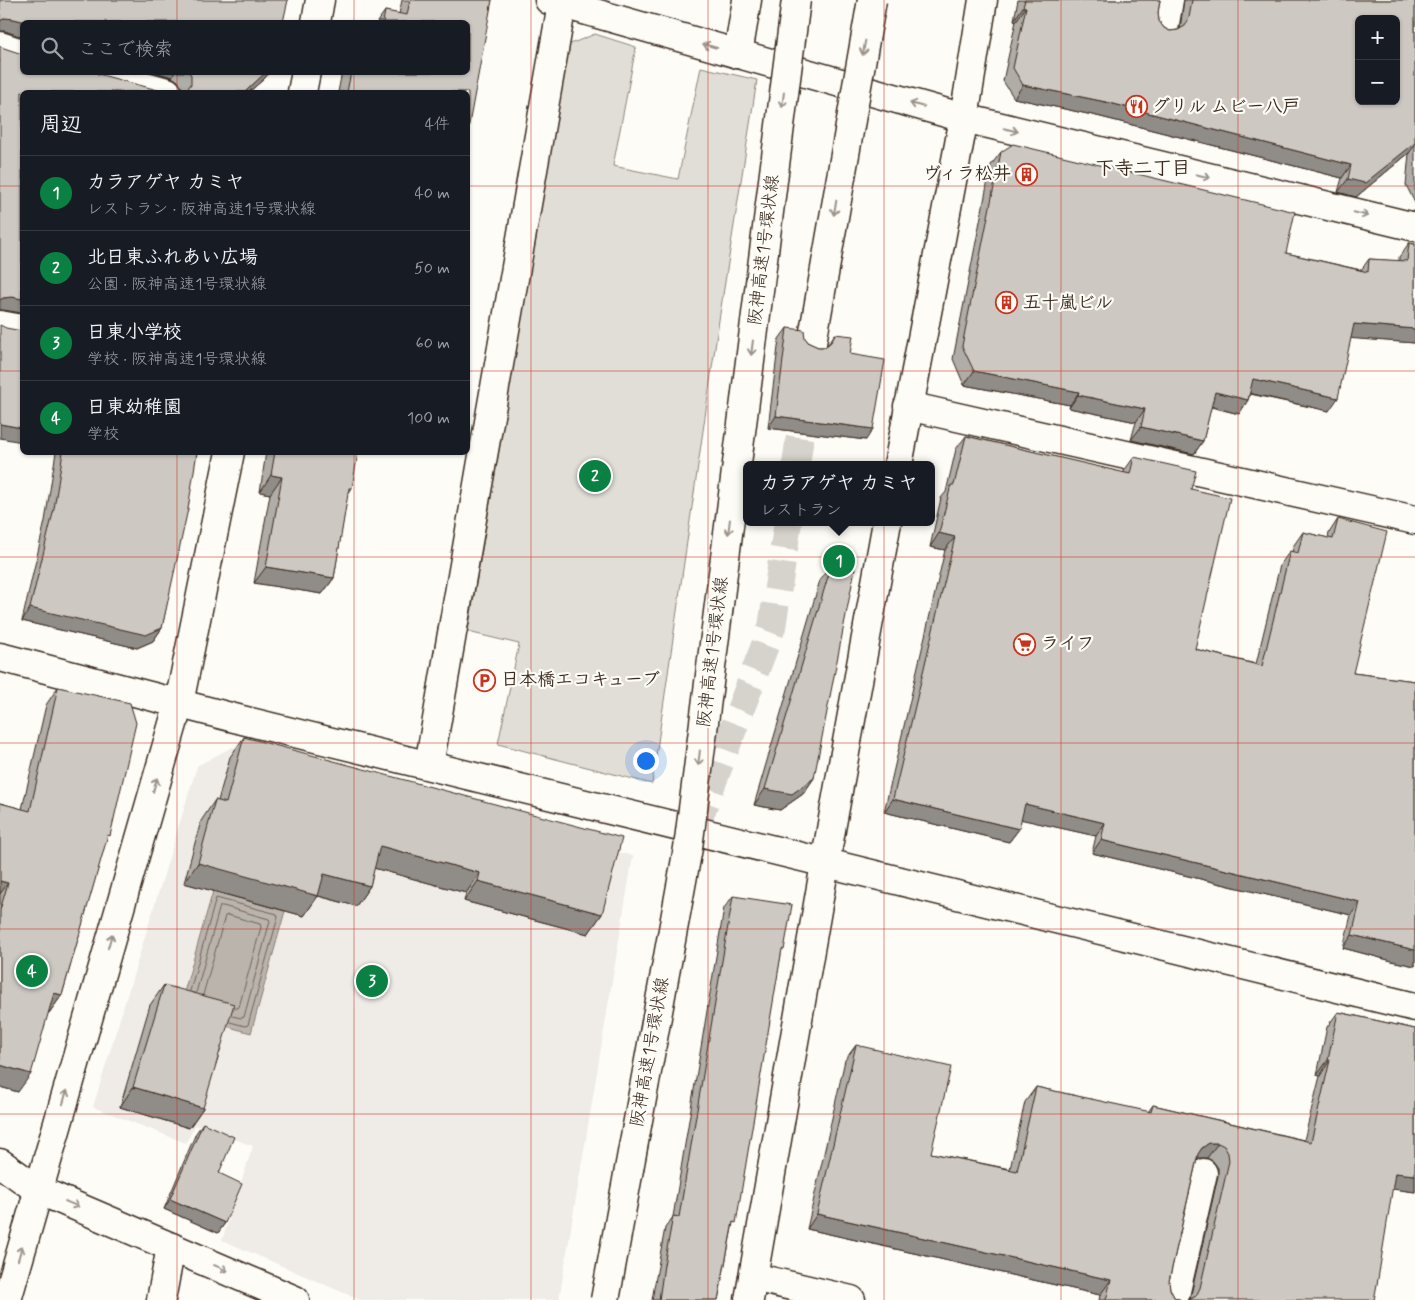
<!DOCTYPE html>
<html lang="ja">
<head>
<meta charset="utf-8">
<style>
	body { margin:0; font-family:Mynerve,"Klee One",sans-serif; background:#242831; color:#f1f3f6 }
	.controls { position:absolute; right:15px; top:15px; display:grid; overflow:hidden; border-radius:8px; box-shadow:0 1px 4px #0004 }
	.controls button { width:45px; height:45px; display:grid; place-items:center; padding:0; border:0; border-bottom:1px solid #363941; background:#171b24; color:#f1f3f6; font:25px sans-serif }
	.you { position:absolute; left:645px; top:760px; width:18px; height:18px; margin:-12px; border:4px solid #fff; border-radius:50%; background:#1a73e8; box-shadow:0 0 0 8px #1a73e833 }
	.badge { display:grid; place-items:center; width:32px; height:32px; border-radius:50%; background:#0b8043; color:#fff; font-size:16px; font-weight:700 }
	.pin { position:absolute; translate:-50% -50%; border:2px solid #fff; box-shadow:0 1px 5px #0006 }
	.popup { position:absolute; left:743px; top:461px; width:192px; height:65px; box-sizing:border-box; display:grid; place-content:center; border-radius:8px; background:#171b24; filter:drop-shadow(0 1px 4px #0005); font-size:16px; white-space:nowrap; color:#9ea1a6 }
	.popup b { font-size:19px; color:#f1f3f6 }
	.popup::after { content:''; position:absolute; left:50%; top:100%; margin-left:-10px; border:10px solid transparent; border-top-color:#171b24 }
	.list { margin:0; padding:0; list-style:none }
	h2 { display:flex; justify-content:space-between; align-items:center; height:65px; margin:0; padding:0 20px; font-size:21px }
	h2 small { font-size:16px; font-weight:400; color:#9ea1a6 }
	.list li { display:grid; grid-template-columns:32px 1fr auto; gap:15px; align-items:center; box-sizing:border-box; height:75px; padding:0 20px; border-top:1px solid #363941 }
	.list b { display:block; font-size:19px; white-space:nowrap }
	.list p { margin:0; font-size:16px; white-space:nowrap; color:#9ea1a6 }
	.list em { font-size:16px; font-style:normal; color:#9ea1a6 }
	.icon { flex:none; width:28px; height:28px; fill:none; stroke:currentColor; stroke-width:2; stroke-linecap:round; stroke-linejoin:round }
	.map { position:relative; flex:none; width:1415px; height:1300px; overflow:hidden }
	.search { position:absolute; background:#171b24; box-shadow:0 1px 4px #0004; left:20px; top:20px; width:450px; height:55px; display:flex; align-items:center; gap:12px; box-sizing:border-box; padding:0 18px; border-radius:8px; color:#9ea1a6; font-size:19px }
	.panel { position:absolute; background:#171b24; box-shadow:0 1px 4px #0004; left:20px; top:90px; width:450px; height:365px; border-radius:8px }
	.map>svg:first-child { display:block }
</style>
</head>
<body>
<div class="map">
<svg width="1415" height="1300" viewBox="0 0 1415 1300">
	<rect width="100%" height="100%" fill="#fdfcf7"/>
	<filter id="ink" filterUnits="userSpaceOnUse"><feTurbulence type="fractalNoise" baseFrequency=".02" numOctaves="2"/><feDisplacementMap in="SourceGraphic" scale="10" xChannelSelector="R" yChannelSelector="G"/><feConvolveMatrix kernelMatrix="1 2 1 2 8 2 1 2 1" color-interpolation-filters="sRGB"/></filter>
	<g filter="url(#ink)">
		<polygon fill="#efece7" points="232,747 633,856 559,1300 360,1300 222,1240 253,1146 195,1125 186,1143 93,1107 197,766"/>
		<polygon fill="#e1ded7" stroke="#8e847a" points="595,34 636,47 613,166 678,179 701,67 757,80 719,320 652,784 498,744 519,644 468,632 568,45"/>
		<polygon fill="#bbb4ad" stroke="#887d74" points="213,891 285,911 251,1033 178,1013"/>
		<g fill="none" stroke-linecap="round" stroke-linejoin="round">
			<g stroke="#6e6157" stroke-width="1">
				<polyline points="190,991 216,898 277,914 278,917 248,1025 245,1026 230,1022"/>
				<polyline points="196,993 220,906 223,906 269,919 270,921 244,1017 241,1018 232,1016"/>
				<polyline points="203,995 225,916 228,915 260,924 261,927 239,1007 234,1009"/>
			</g>
			<g stroke="#d6d2cc" stroke-width="28" stroke-dasharray="28 14" stroke-linecap="butt">
				<polyline points="796,465 806,394"/>
				<polyline points="695,828 772,627 788,522"/>
			</g>
			<defs>
				<g id="minor">
					<polyline points="549,0 964,118 1415,227"/>
					<polyline points="316,22 320,0"/>
					<polyline points="1164,29 1169,0"/>
					<polyline points="0,46 22,53"/>
					<polyline points="738,54 747,0"/>
					<polyline points="94,72 167,92"/>
					<polyline points="302,92 306,72"/>
					<polyline points="0,325 22,329"/>
					<polyline points="908,406 1415,520"/>
					<polyline points="898,465 964,118 983,0"/>
					<polyline points="0,657 242,720 1415,1007"/>
					<polyline points="429,765 562,4"/>
					<polyline points="0,1163 38,1190 295,1300"/>
					<polyline points="753,1277 851,1300"/>
					<polyline points="7,1300 179,703 230,452"/>
					<polyline points="161,1300 171,1247"/>
					<polyline points="749,1300 832,824 887,522"/>
					<polyline points="1174,1300 1203,1173"/>
				</g>
			</defs>
			<use href="#minor" stroke="#3b2a1e" stroke-width="31"/>
			<use href="#minor" stroke="#fdfcf7" stroke-width="28"/>
			<defs>
				<g id="highway-bridge">
					<polyline points="812,343 872,0"/>
					<polyline points="605,1300 688,848 796,0"/>
				</g>
			</defs>
			<use href="#highway-bridge" stroke="#3b2a1e" stroke-width="31" stroke-linecap="butt"/>
			<use href="#highway-bridge" stroke="#fdfcf7" stroke-width="28"/>
		</g>
		<g fill="#b0aca7" stroke="#3b2a1e">
			<polygon points="402,0 492,0 468,92 338,92 342,72 468,72 468,22 377,22 385,11 399,14"/>
			<polygon points="1018,0 1160,0 1158,13 1159,21 1164,28 1170,31 1178,30 1180,29 1184,0 1415,0 1415,203 1406,185 1409,153 1356,197 1338,192 1342,178 1097,116 1014,98 1003,81 1016,21 1014,20"/>
			<polygon points="155,72 269,72 265,78 249,92 182,92 182,88 178,81 172,77"/>
			<polygon points="1001,152 1286,253 1361,270 1369,259 1399,261 1399,257 1409,243 1415,244 1415,343 1351,338 1329,411 1250,394 1248,400 1239,414 1211,407 1203,441 1194,454 1131,440 1136,422 1069,408 1070,405 964,385 953,359 991,165"/>
			<polygon points="787,328 805,338 809,343 818,347 825,347 828,344 835,334 850,354 866,440 768,428 779,339"/>
			<polygon points="966,436 1124,473 1124,471 1134,457 1191,489 1195,649 1256,664 1280,565 1290,551 1292,552 1294,545 1303,532 1328,538 1329,533 1338,519 1353,673 1415,681 1415,966 1396,962 1343,948 1351,915 1092,853 1096,836 1021,819 1019,829 1009,842 884,812 945,550 930,547 941,498 946,492 956,449"/>
			<polygon points="56,452 197,452 162,628 153,641 137,648 22,621 45,521"/>
			<polygon points="266,452 358,452 347,496 334,578 322,594 254,583 270,494 260,492"/>
			<polygon points="832,563 814,778 803,794 780,810 754,805 820,580"/>
			<polygon points="58,687 106,840 62,995 49,1013 48,1013 18,1092 0,1087 0,803 22,809 46,705"/>
			<polygon points="244,737 602,914 588,934 464,901 466,893 374,868 370,886 356,906 318,896 304,916 184,883 201,821 215,800 218,801 230,757"/>
			<polygon points="733,896 781,954 732,1228 718,1300 652,1300 656,1277 665,1228 673,1217 724,908"/>
			<polygon points="164,985 203,1108 189,1128 120,1107 150,1005"/>
			<polygon points="1338,1012 1415,1029 1415,1192 1393,1189 1189,1300 1190,1299 1218,1176 1218,1168 1213,1161 1207,1158 1197,1159 1169,1281 1170,1289 1174,1297 1181,1300 1099,1300 1100,1295 807,1229 845,1060 856,1045 931,1153 1010,1169 1025,1102 1036,1087 1148,1112 1153,1105 1304,1140 1320,1076 1317,1075 1327,1027"/>
			<polygon points="203,1123 219,1173 225,1223 218,1233 164,1209 196,1133"/>
		</g>
		<g fill="#908c88" stroke="#3b2a1e">
			<polygon points="1023,7 1026,7 1016,21 1014,20"/>
			<polygon points="5,18 14,19 26,22 22,22 22,37 5,31 0,31 0,21"/>
			<polygon points="155,72 175,72 172,77"/>
			<polygon points="266,72 269,72 265,78 249,92 245,92"/>
			<polygon points="1023,85 1106,102 1351,165 1342,178 1097,116 1014,98"/>
			<polygon points="1415,143 1415,145 1409,153 1356,197 1338,192 1348,179"/>
			<polygon points="12,297 22,299 22,313 3,310 0,310 0,300 3,298"/>
			<polygon points="1354,324 1415,329 1415,343 1345,338"/>
			<polygon points="974,371 1079,392 1070,405 964,385"/>
			<polygon points="1253,379 1338,398 1329,411 1244,392"/>
			<polygon points="1215,392 1248,400 1239,414 1206,405"/>
			<polygon points="1078,395 1145,409 1136,422 1069,408"/>
			<polygon points="776,416 873,429 866,440 768,428"/>
			<polygon points="0,424 22,428 22,442 0,438"/>
			<polygon points="1141,427 1203,441 1194,454 1131,440"/>
			<polygon points="271,475 282,477 270,494 260,492"/>
			<polygon points="349,488 352,488 341,505"/>
			<polygon points="939,533 955,537 945,550 930,547"/>
			<polygon points="266,567 334,578 322,594 254,583"/>
			<polygon points="30,608 162,628 153,641 137,648 22,621"/>
			<polygon points="814,778 803,794 780,810 754,805 765,789"/>
			<polygon points="893,799 1019,829 1009,842 884,812"/>
			<polygon points="1025,804 1105,823 1096,836 1015,818"/>
			<polygon points="1101,840 1360,902 1351,915 1092,853"/>
			<polygon points="380,846 480,873 466,893 366,866"/>
			<polygon points="198,863 324,874 370,886 356,906 311,894 318,896 304,916 184,883"/>
			<polygon points="0,881 8,883 0,894"/>
			<polygon points="478,881 602,914 588,934 464,901"/>
			<polygon points="1352,935 1415,950 1415,966 1396,962 1343,948"/>
			<polygon points="54,993 62,995 49,1013 41,1011"/>
			<polygon points="1328,1060 1330,1060 1320,1076 1317,1075"/>
			<polygon points="0,1065 31,1074 18,1092 0,1087"/>
			<polygon points="133,1087 203,1108 189,1128 120,1107"/>
			<polygon points="1209,1143 1218,1143 1207,1158 1198,1158 1191,1163 1202,1148"/>
			<polygon points="1395,1173 1415,1175 1415,1192 1385,1188"/>
			<polygon points="170,1199 225,1223 218,1233 164,1209"/>
			<polygon points="817,1214 1111,1280 1100,1295 807,1229"/>
		</g>
		<g fill="#cdc8c2" stroke="#3b2a1e" fill-rule="evenodd">
			<polygon points="0,0 288,0 283,22 26,22 14,19 5,18 0,21"/>
			<polygon points="410,0 492,0 468,130 468,92 347,92 351,72 468,72 468,22 383,22 385,11 407,15"/>
			<path d="M1025,0H1160L1158,13L1159,21L1164,28L1170,31L1178,30L1185,26L1189,18L1192,0H1415V143L1365,183L1348,179L1351,165L1106,102L1023,85L1013,68L1026,7H1023ZM1359,19H1396V101H1359Z"/>
			<polygon points="0,46 4,48 22,54 22,72 95,72 98,74 165,92 22,92 22,299 12,297 3,298 0,300"/>
			<polygon points="189,72 266,72 245,92 183,92 186,91 191,84 191,75"/>
			<polygon points="1013,144 1295,212 1286,253 1368,272 1369,259 1407,261 1409,243 1415,244 1415,329 1354,324 1338,398 1253,379 1248,400 1215,392 1203,441 1141,427 1145,409 1078,395 1079,392 974,371 962,346 1001,152"/>
			<polygon points="0,325 6,328 22,331 22,428 0,424"/>
			<polygon points="787,328 804,330 805,338 809,343 818,347 825,347 831,342 835,334 853,336 850,354 885,360 873,429 776,416"/>
			<polygon points="966,436 1130,474 1134,457 1196,471 1191,489 1230,498 1195,649 1262,666 1290,551 1298,553 1303,532 1333,539 1338,519 1387,532 1353,673 1415,681 1415,950 1352,935 1360,902 1101,840 1105,823 1025,804 1019,829 893,799 955,537 939,533 951,485 954,485"/>
			<polygon points="63,452 197,452 188,509 162,628 146,635 30,608 54,509"/>
			<polygon points="275,452 358,452 352,488 349,488 334,578 266,567 282,477 271,475"/>
			<polygon points="832,563 855,569 814,778 792,794 765,789"/>
			<polygon points="58,687 130,703 136,723 110,836 108,835 62,995 54,993 31,1074 0,1065 0,910 8,883 0,881 0,803 30,811"/>
			<polygon points="244,737 622,838 602,914 478,881 480,873 380,846 370,886 324,874 318,896 198,863 215,800 226,803"/>
			<polygon points="733,896 792,905 784,950 782,949 736,1223 733,1222 718,1300 659,1300 664,1265 673,1216 679,1217"/>
			<polygon points="164,985 234,1004 203,1108 133,1087"/>
			<polygon points="1338,1012 1415,1029 1415,1175 1395,1173 1378,1279 1374,1300 1187,1300 1189,1300 1196,1296 1200,1288 1229,1161 1228,1153 1224,1146 1218,1143 1209,1143 1202,1148 1198,1154 1169,1281 1170,1289 1174,1297 1181,1300 1106,1300 1111,1280 817,1214 856,1045 951,1067 931,1153 1017,1171 1036,1087 1151,1112 1153,1105 1311,1142 1330,1060 1328,1060"/>
			<polygon points="203,1123 234,1137 219,1173 242,1184 225,1223 170,1199"/>
		</g>
		<defs><path id="oneway-shaft" d="M-6 0H5M1.5-3L5.5 0L1.5 3" fill="none" stroke-width="1.6" stroke-linecap="round" stroke-linejoin="round" transform="scale(1.25)"/></defs>
		<g stroke="#9c938a">
			<use href="#oneway-shaft" transform="translate(710 46) rotate(-164)"/>
			<use href="#oneway-shaft" transform="translate(864 48) rotate(100)"/>
			<use href="#oneway-shaft" transform="translate(783 100) rotate(97)"/>
			<use href="#oneway-shaft" transform="translate(917 105) rotate(-164)"/>
			<use href="#oneway-shaft" transform="translate(1011 130) rotate(13)"/>
			<use href="#oneway-shaft" transform="translate(1203 176) rotate(13)"/>
			<use href="#oneway-shaft" transform="translate(835 208) rotate(100)"/>
			<use href="#oneway-shaft" transform="translate(1361 214) rotate(13)"/>
			<use href="#oneway-shaft" transform="translate(752 348) rotate(97)"/>
			<use href="#oneway-shaft" transform="translate(729 527) rotate(97)"/>
			<use href="#oneway-shaft" transform="translate(699 758) rotate(97)"/>
			<use href="#oneway-shaft" transform="translate(155 785) rotate(-74)"/>
			<use href="#oneway-shaft" transform="translate(110 941) rotate(-74)"/>
			<use href="#oneway-shaft" transform="translate(65 1097) rotate(-74)"/>
			<use href="#oneway-shaft" transform="translate(72 1204) rotate(23)"/>
			<use href="#oneway-shaft" transform="translate(20 1253) rotate(-74)"/>
			<use href="#oneway-shaft" transform="translate(221 1268) rotate(23)"/>
		</g>
	</g>
	<path fill="none" stroke="#c8321e" stroke-width="1" stroke-opacity="0.55" d="M177,0V22M354,0V22M531,0V1300M708,0V1300M884,0V1300M1061,0V1300M1238,0V1300M177,72V92M354,72V92M0,186H22M468,186H1415M0,371H22M468,371H1415M177,452V1300M354,452V1300M0,557H1415M0,743H1415M0,929H1415M0,1114H1415"/>
	<defs>
		<symbol id="restaurant-ring" viewBox="-11 -11 22 22"><circle r="9.5" fill="#fdfcf7" stroke="#c8321e" stroke-width="1.5"/><path d="M-5-6h1v4h1v-4h1v4h1v-4h1v5L-1.5 .5V6h-2V.5L-5-1ZM5-6V6H3V1.5H1.5Q1.5-4 5-6Z" fill="#c8321e"/></symbol>
		<symbol id="building-ring" viewBox="-11 -11 22 22"><circle r="9.5" fill="#fdfcf7" stroke="#c8321e" stroke-width="1.5"/><path d="M-4-6H4V6H1V3H-1V6H-4ZM-2.5-4.3h1.7v1.8h-1.7ZM.8-4.3h1.7v1.8H.8ZM-2.5-1h1.7V.8h-1.7ZM.8-1h1.7V.8H.8Z" fill="#c8321e"/></symbol>
		<symbol id="supermarket-ring" viewBox="-11 -11 22 22"><circle r="9.5" fill="#fdfcf7" stroke="#c8321e" stroke-width="1.5"/><path d="M-6-5.5h2.5l.6 2H6L4.5 2H-2.5L-4.4-4H-6ZM-1.5 3.2a1.3 1.3 0 1 0 .1 0ZM3 3.2a1.3 1.3 0 1 0 .1 0Z" fill="#c8321e"/></symbol>
		<symbol id="parking-ring" viewBox="-11 -11 22 22"><circle r="9.5" fill="#fdfcf7" stroke="#c8321e" stroke-width="1.5"/><path d="M-3.5-5.5H1a3.5 3.5 0 0 1 0 7H-1V5.5H-3.5ZM-1-3.4V-.6H.8a1.4 1.4 0 0 0 0-2.8Z" fill="#c8321e"/></symbol>
	</defs>
	<g fill-rule="evenodd">
		<use href="#restaurant-ring" x="1124" y="94" width="25" height="25"/>
		<use href="#building-ring" x="1014" y="162" width="25" height="25"/>
		<use href="#building-ring" x="994" y="290" width="25" height="25"/>
		<use href="#supermarket-ring" x="1012" y="632" width="25" height="25"/>
		<use href="#parking-ring" x="472" y="668" width="25" height="25"/>
	</g>
	<g text-anchor="middle" dominant-baseline="central" stroke-width="4.5" stroke-linejoin="round" paint-order="stroke">
		<g font-size="18" font-weight="bold" fill="#3b2a1e" stroke="#fdfcf7" text-anchor="start">
			<text x="1152" y="107">グリル ムビー八戸</text>
			<text x="1011" y="174" text-anchor="end">ヴィラ松井</text>
			<text x="1023" y="303">五十嵐ビル</text>
			<text x="1041" y="644">ライフ</text>
			<text x="501" y="680">日本橋エコキューブ</text>
		</g>
		<g font-size="18" fill="#3b2a1e" stroke="#fdfcf7">
			<text transform="translate(764 250) rotate(-83)">阪神高速1号環状線</text>
			<text transform="translate(713 652) rotate(-83)">阪神高速1号環状線</text>
			<text transform="translate(650 1052) rotate(-80)">阪神高速1号環状線</text>
		</g>
		<g font-size="19" font-weight="bold" fill="#3b2a1e" stroke="#fdfcf7">
			<text x="1143" y="168">下寺二丁目</text>
		</g>
	</g>
</svg>
<div class="controls">
<button>+</button>
<button>−</button>
</div>
<div class="you"></div>
<div class="pin badge" style="left:839px;top:561px">1</div>
<div class="popup"><b>カラアゲヤ カミヤ</b>レストラン</div>
<div class="pin badge" style="left:595px;top:476px">2</div>
<div class="pin badge" style="left:372px;top:981px">3</div>
<div class="pin badge" style="left:32px;top:971px">4</div>
<div class="search"><svg class="icon" aria-label="search" viewBox="0 0 24 24"><circle cx="10" cy="10" r="6"/><path d="M15 15l6 6"/></svg>ここで検索</div>
<section class="panel">
<h2>周辺<small>4件</small></h2>
<ul class="list">
<li><span class="badge">1</span><div><b>カラアゲヤ カミヤ</b><p>レストラン · 阪神高速1号環状線</p></div><em>40 m</em></li>
<li><span class="badge">2</span><div><b>北日東ふれあい広場</b><p>公園 · 阪神高速1号環状線</p></div><em>50 m</em></li>
<li><span class="badge">3</span><div><b>日東小学校</b><p>学校 · 阪神高速1号環状線</p></div><em>60 m</em></li>
<li><span class="badge">4</span><div><b>日東幼稚園</b><p>学校</p></div><em>100 m</em></li>
</ul>
</section>
</div>
</body>
</html>
